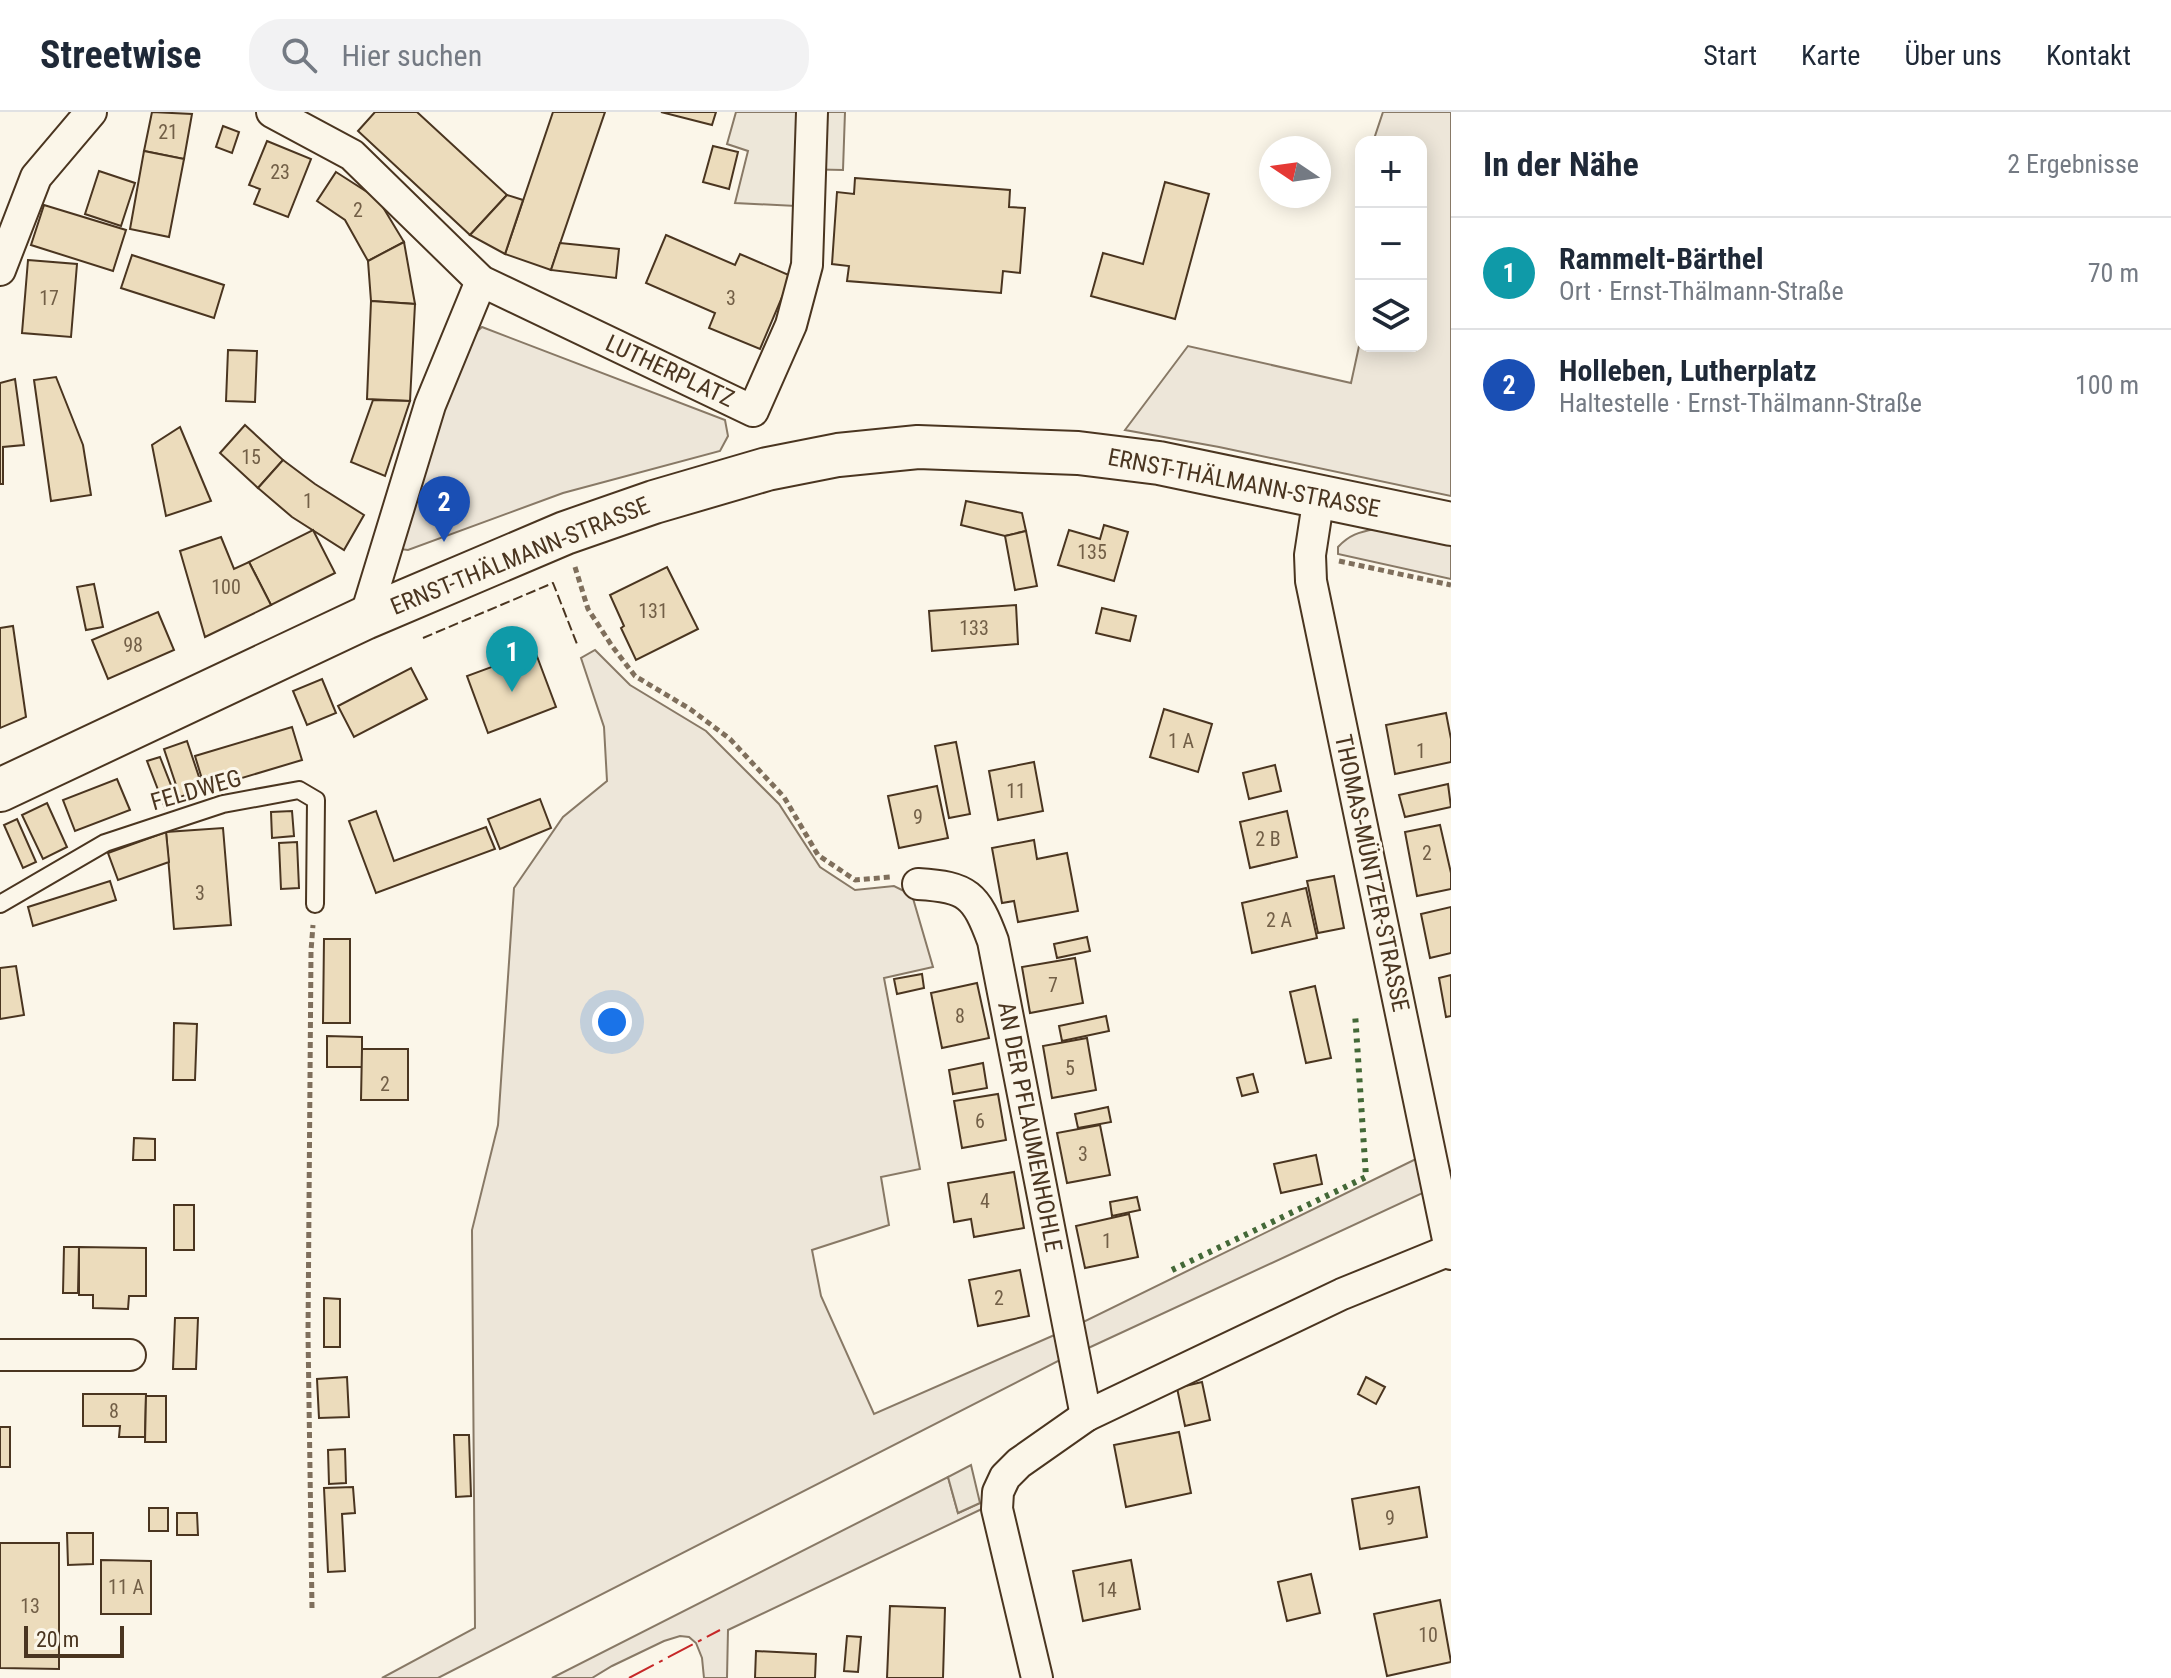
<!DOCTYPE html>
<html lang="de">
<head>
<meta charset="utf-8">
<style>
	body { margin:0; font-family:"Roboto Condensed",sans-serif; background:#f2f2f3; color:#1f2937 }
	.controls { position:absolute; right:24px; top:24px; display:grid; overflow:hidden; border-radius:16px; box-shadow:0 4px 20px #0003 }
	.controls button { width:72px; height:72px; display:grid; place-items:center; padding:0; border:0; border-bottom:2px solid #e0e1e3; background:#fff; color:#1f2937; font:40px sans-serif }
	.compass { position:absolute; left:1259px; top:24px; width:72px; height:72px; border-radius:50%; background:#fff; box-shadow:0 4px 20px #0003; rotate:283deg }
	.scale { position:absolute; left:24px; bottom:20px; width:100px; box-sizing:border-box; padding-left:8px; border:4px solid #4a3520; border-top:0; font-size:22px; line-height:28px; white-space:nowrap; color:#4a3520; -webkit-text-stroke:6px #fbf6e9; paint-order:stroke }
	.you { position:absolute; left:612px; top:910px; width:28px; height:28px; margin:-20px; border:6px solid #fff; border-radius:50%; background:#1a73e8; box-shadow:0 0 0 12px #1a73e833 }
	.badge { display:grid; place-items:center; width:52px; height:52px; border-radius:50%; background:#c62828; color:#fff; font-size:26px; font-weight:700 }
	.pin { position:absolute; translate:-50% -66px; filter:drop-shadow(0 2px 4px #0008) }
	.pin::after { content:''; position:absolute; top:42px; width:28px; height:24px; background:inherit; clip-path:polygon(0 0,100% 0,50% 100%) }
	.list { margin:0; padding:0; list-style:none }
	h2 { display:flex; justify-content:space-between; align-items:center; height:104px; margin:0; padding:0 32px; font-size:34px }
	h2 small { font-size:26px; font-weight:400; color:#747a83 }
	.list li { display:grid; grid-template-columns:52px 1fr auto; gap:24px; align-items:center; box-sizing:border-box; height:112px; padding:0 32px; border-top:2px solid #e0e1e3 }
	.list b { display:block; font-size:30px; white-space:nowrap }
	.list p { margin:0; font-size:26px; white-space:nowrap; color:#747a83 }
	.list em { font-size:26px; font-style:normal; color:#747a83 }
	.icon { flex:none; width:44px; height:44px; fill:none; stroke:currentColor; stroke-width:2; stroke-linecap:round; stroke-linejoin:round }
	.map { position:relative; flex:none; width:1451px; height:1566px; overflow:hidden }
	header { display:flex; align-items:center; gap:48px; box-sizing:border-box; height:112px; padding:0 40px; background:#fff; border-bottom:2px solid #e0e1e3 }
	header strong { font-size:38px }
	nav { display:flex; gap:44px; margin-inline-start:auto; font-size:28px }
	.search { width:560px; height:72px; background:#f2f2f3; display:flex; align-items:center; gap:20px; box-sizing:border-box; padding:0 28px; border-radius:32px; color:#747a83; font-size:30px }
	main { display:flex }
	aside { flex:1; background:#fff }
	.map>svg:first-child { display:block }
</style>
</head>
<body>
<header>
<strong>Streetwise</strong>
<div class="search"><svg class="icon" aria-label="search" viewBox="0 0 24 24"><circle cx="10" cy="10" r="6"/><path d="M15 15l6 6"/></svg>Hier suchen</div>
<nav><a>Start</a><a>Karte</a><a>Über uns</a><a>Kontakt</a></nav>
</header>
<main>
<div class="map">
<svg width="1451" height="1566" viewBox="0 0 1451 1566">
	<rect width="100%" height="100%" fill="#fbf6e9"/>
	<g fill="#ede6d9" stroke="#887966" stroke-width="2">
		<polygon points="1383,0 1451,0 1451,384 1219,335 1125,318 1188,234 1351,271 1361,225 1361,234 1421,234 1421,30 1373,30"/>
		<polygon points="482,215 725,308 728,324 720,339 563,381 408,438 400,437 433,326 473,223"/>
		<path d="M1375,417L1451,432V467L1338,442V435C1349,423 1359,420 1375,417Z"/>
		<polygon points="595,538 630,573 706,619 779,692 820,755 855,778 894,774 912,783 933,855 884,866 920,1057 881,1065 889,1113 812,1138 821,1184 874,1302 1059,1221 1064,1246 438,1566 382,1566 475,1516 472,1118 498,1013 514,776 563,705 607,669 604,615 581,546"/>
		<polygon points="1420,1045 1427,1079 1084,1238 1077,1213"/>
		<polygon points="948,1365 958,1401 980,1391 986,1395 728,1518 727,1566 704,1566 702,1546 696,1531 689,1525 680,1524 664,1529 612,1554 592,1566 552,1566"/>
	</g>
	<g fill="#ede7d9" stroke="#887966" stroke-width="2">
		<polygon points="736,0 845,0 843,58 797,57 796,94 735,91 748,39 727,32"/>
		<polygon points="971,1353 980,1391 958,1401 948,1365"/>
	</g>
	<g fill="#ecdcbc" stroke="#4a3520" stroke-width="2">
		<polygon points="152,0 192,2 184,47 144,39"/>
		<polygon points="375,0 417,0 507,83 470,123 358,19"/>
		<polygon points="553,0 605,0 551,158 505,142"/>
		<polygon points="661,0 716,0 712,13"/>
		<polygon points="223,14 239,20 232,41 216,35"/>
		<polygon points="267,29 311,47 288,105 254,92 260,77 249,73"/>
		<polygon points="713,34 738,40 729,77 703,70"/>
		<polygon points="144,39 184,47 169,125 130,117"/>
		<polygon points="99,59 135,71 121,114 85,102"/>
		<polygon points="336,60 378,87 404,130 368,149 345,108 317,89"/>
		<polygon points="855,66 1010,78 1009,95 1025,96 1020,161 1003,159 1001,181 847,169 849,154 832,152 837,80 854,82"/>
		<polygon points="1165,70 1209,82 1175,207 1091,184 1103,141 1143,152"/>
		<polygon points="507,83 523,88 505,142 470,123"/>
		<polygon points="44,93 126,118 113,159 31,133"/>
		<polygon points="666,123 735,153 740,142 791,164 760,237 709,216 715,201 646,171"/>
		<polygon points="404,130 415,192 371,189 368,149"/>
		<polygon points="560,131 619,137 616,166 551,158"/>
		<polygon points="132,143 224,173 214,206 121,176"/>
		<polygon points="28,148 77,152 71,225 22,221"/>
		<polygon points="371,189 415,192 410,289 367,287"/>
		<polygon points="228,238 257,239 255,290 226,289"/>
		<polygon points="56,265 83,333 91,383 51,389 34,268"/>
		<polygon points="15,267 24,333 3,335 3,372 0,372 0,271"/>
		<polygon points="373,288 410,289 385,364 351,350"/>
		<polygon points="245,313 283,348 258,376 220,341"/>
		<polygon points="180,315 211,389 166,404 152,333"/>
		<polygon points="283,348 315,372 364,403 344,438 292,405 258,376"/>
		<polygon points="966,389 1022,401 1026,419 1005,424 961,413"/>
		<polygon points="1104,413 1128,420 1114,469 1058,453 1069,418 1100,427"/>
		<polygon points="313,418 335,461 271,493 249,450"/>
		<polygon points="1026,419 1037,474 1015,478 1005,424"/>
		<polygon points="221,425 234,457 249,450 271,493 205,525 180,439"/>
		<polygon points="667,455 698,517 636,548 621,516 624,514 610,483"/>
		<polygon points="94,472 103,515 86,518 77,475"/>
		<polygon points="1016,493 1018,532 932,539 929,499"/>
		<polygon points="1102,496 1136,504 1130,529 1096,521"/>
		<polygon points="158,500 174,538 108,567 92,528"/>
		<polygon points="13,514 26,605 0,616 0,516"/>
		<polygon points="535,539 556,595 488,621 467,564"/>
		<polygon points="411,556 427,587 354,625 338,594"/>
		<polygon points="322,567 336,601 307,613 293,579"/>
		<polygon points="1164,597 1212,612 1198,660 1150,645"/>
		<polygon points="1446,601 1451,627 1451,650 1395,662 1386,613"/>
		<polygon points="292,615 302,648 205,677 195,644"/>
		<polygon points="187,629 203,677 180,685 164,637"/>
		<polygon points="956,630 970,702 949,706 935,634"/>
		<polygon points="160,645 178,691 165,696 147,649"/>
		<polygon points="1034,650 1043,699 998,708 989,659"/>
		<polygon points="1275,653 1281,679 1249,687 1243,661"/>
		<polygon points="117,667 130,698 75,719 63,688"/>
		<polygon points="1448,672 1451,695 1405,705 1399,683"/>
		<polygon points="937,674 948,726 899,736 888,684"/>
		<polygon points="540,687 551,716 500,737 488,707"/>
		<polygon points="47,691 67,735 43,747 22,703"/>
		<polygon points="292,699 294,724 272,726 271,700"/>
		<polygon points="376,699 394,749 486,715 495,737 376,781 349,709"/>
		<polygon points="1287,699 1297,745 1250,756 1240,710"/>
		<polygon points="17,707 36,750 23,756 4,713"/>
		<polygon points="1440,713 1451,761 1451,777 1417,784 1405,720"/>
		<polygon points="223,716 231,813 174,817 166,720"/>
		<polygon points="166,720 169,750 118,768 108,741"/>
		<polygon points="1034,728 1037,747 1067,741 1078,799 1018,810 1014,789 1002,791 992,736"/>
		<polygon points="297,730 299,776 281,777 279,731"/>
		<polygon points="1334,764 1344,816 1318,821 1307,769"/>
		<polygon points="110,769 116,788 33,814 28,795"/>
		<polygon points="1306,776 1317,826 1252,841 1242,791"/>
		<polygon points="1451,795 1451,841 1430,846 1421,802"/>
		<polygon points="1087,825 1090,839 1057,846 1054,832"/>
		<polygon points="324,827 350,827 350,911 323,911"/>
		<polygon points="1075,846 1083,891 1030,901 1022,855"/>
		<polygon points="16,854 24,903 0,907 0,856"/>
		<polygon points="922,862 924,876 897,882 894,867"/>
		<polygon points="1451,863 1451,904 1446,905 1439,866"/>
		<polygon points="977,871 989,926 942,936 931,881"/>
		<polygon points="1315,874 1331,946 1306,951 1290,880"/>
		<polygon points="1106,904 1109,919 1062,929 1059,914"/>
		<polygon points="174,911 197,912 195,968 173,968"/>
		<polygon points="327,924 362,925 362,955 327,955"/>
		<polygon points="1087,926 1096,978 1052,986 1043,934"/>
		<polygon points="362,937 408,937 408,988 361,988"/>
		<polygon points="983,951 987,976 953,982 949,958"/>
		<polygon points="1253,962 1258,980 1242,984 1237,966"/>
		<polygon points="998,982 1006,1028 962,1036 954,989"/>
		<polygon points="1108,995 1111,1010 1078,1016 1075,1002"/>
		<polygon points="1100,1013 1110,1063 1067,1071 1057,1021"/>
		<polygon points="134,1026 155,1027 155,1048 133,1048"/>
		<polygon points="1316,1043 1322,1072 1281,1081 1274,1052"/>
		<polygon points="1014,1060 1024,1116 974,1125 971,1107 954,1110 948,1071"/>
		<polygon points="1137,1085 1140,1098 1112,1104 1110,1090"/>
		<rect x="174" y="1093" width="20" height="45"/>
		<polygon points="1129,1102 1138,1145 1085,1156 1076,1114"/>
		<polygon points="64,1135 79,1135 78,1181 63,1181"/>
		<polygon points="79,1135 146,1136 146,1184 129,1184 128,1197 93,1196 93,1183 79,1183"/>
		<polygon points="1020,1158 1029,1204 978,1214 969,1168"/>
		<polygon points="324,1186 340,1187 340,1235 324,1235"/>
		<polygon points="175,1206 198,1206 196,1257 173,1257"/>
		<polygon points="347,1265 349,1305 319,1306 317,1267"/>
		<polygon points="1366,1265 1385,1275 1376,1292 1358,1282"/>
		<polygon points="1202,1270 1210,1308 1185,1314 1177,1276"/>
		<polygon points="83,1282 146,1282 145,1325 119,1325 120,1314 83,1314"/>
		<polygon points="146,1284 166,1284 166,1330 145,1330"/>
		<rect x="0" y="1315" width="10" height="40"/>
		<polygon points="1179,1320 1191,1381 1126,1395 1114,1333"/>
		<polygon points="454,1323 469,1323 471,1384 456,1385"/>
		<polygon points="345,1337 346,1371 329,1372 328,1338"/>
		<polygon points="353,1375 355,1401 342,1402 345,1459 328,1460 324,1376"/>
		<polygon points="1419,1375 1427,1425 1360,1437 1352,1387"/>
		<rect x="149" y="1396" width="19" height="23"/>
		<polygon points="177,1401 197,1401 198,1423 177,1423"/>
		<polygon points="67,1421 93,1421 93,1452 68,1453"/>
		<polygon points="0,1431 59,1431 59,1557 0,1556"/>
		<polygon points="101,1448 151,1449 151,1502 101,1502"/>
		<polygon points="1131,1448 1140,1497 1083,1509 1073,1459"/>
		<polygon points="1311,1462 1320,1501 1287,1509 1278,1470"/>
		<polygon points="1440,1488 1451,1550 1387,1564 1374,1502"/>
		<polygon points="890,1494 945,1496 943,1566 887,1566"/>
		<polygon points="847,1524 861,1525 858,1560 844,1559"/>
		<polygon points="756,1539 816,1542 815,1566 755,1566"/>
	</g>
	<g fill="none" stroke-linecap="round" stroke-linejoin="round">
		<defs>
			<polyline id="lane" points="0,792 105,731 223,692 299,678 316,688 315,792"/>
			<g id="street">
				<polyline points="272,0 352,43 481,169 753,299 791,213 807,153 812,0"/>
				<polyline points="0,158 36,65 91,0"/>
				<polyline points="1319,384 1310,443 1311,469 1451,1142"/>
				<polyline points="365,506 430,293 481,169"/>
				<path d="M918,772C968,775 976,783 993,829L1086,1304"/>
				<polyline points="0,1243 130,1243"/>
				<polyline points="1037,1566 997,1397 998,1380 1005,1365 1019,1351 1086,1304 1342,1182 1450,1138"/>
			</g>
			<polyline id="secondary" points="0,678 365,506 565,421 654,390 767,357 838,343 918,335 1078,341 1159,351 1451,412"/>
		</defs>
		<use href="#lane" stroke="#4a3520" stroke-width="20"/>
		<use href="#street" stroke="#4a3520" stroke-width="34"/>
		<use href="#secondary" stroke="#4a3520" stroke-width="46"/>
		<g stroke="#7f6f5c" stroke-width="5" stroke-dasharray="6 4" stroke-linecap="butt">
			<polyline points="1339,449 1451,473"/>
			<polyline points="575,455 588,497 612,534 635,564 690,597 730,627 784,685 818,743 855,768 890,765"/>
			<polyline points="312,1496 308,1221 311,839 313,813"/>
		</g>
		<use href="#lane" stroke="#fbf6e9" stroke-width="16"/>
		<use href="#street" stroke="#fbf6e9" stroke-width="30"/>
		<use href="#secondary" stroke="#fbf6e9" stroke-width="42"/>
		<polyline stroke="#436837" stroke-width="6" stroke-dasharray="4 6" stroke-linecap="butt" points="1172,1158 1366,1065 1355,901"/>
		<polyline stroke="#4a3520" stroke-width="2" stroke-dasharray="10 4" stroke-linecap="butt" points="423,526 553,471 577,532"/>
		<polyline stroke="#c62828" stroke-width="2" stroke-dasharray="28 6 4 6" stroke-linecap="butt" points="629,1566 720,1518"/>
	</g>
	<g text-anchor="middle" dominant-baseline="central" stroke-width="6" stroke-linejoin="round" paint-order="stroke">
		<g font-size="20" fill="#725f47">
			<text x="168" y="20">21</text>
			<text x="280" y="60">23</text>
			<text x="358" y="98">2</text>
			<text x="49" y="186">17</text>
			<text x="731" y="186">3</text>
			<text x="251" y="345">15</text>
			<text x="308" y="389">1</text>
			<text x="1092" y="440">135</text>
			<text x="226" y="475">100</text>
			<text x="653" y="499">131</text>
			<text x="974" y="516">133</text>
			<text x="133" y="533">98</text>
			<text x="1181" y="629">1 A</text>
			<text x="1421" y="639">1</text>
			<text x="1016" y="679">11</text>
			<text x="918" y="705">9</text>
			<text x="1268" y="727">2 B</text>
			<text x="1427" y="741">2</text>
			<text x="200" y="781">3</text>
			<text x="1279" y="808">2 A</text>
			<text x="1053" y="873">7</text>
			<text x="960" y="904">8</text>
			<text x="1070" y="956">5</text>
			<text x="385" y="972">2</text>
			<text x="980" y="1009">6</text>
			<text x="1083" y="1042">3</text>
			<text x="985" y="1089">4</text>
			<text x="1107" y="1129">1</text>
			<text x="999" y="1186">2</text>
			<text x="114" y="1299">8</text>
			<text x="1390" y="1406">9</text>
			<text x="126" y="1475">11 A</text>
			<text x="1107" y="1478">14</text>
			<text x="30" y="1494">13</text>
			<text x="1428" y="1523">10</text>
		</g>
		<g font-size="24" fill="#4a3520" stroke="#fbf6e9">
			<text transform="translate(670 259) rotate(25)">LUTHERPLATZ</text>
			<text transform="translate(1244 371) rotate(11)">ERNST-THÄLMANN-STRASSE</text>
			<text transform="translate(520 444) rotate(-22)">ERNST-THÄLMANN-STRASSE</text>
			<text transform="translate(196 678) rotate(-16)">FELDWEG</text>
			<text transform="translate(1372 761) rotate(78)">THOMAS-MÜNTZER-STRASSE</text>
			<text transform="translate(1030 1015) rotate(79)">AN DER PFLAUMENHOHLE</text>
		</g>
	</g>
</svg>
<div class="controls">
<button>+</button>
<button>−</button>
<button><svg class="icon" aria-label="layers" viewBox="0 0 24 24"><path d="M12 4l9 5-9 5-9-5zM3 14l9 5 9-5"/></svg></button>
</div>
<svg class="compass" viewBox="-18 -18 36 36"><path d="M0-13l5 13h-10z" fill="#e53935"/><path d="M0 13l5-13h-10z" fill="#747a83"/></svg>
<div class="scale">20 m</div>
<div class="you"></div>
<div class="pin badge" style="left:512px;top:580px;background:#0f9aa8">1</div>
<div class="pin badge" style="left:444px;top:430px;background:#1a4fb4">2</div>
</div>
<aside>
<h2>In der Nähe<small>2 Ergebnisse</small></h2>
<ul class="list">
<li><span class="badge" style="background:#0f9aa8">1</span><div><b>Rammelt-Bärthel</b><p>Ort · Ernst-Thälmann-Straße</p></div><em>70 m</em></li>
<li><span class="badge" style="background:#1a4fb4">2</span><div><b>Holleben, Lutherplatz</b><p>Haltestelle · Ernst-Thälmann-Straße</p></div><em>100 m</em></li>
</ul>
</aside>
</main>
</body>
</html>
